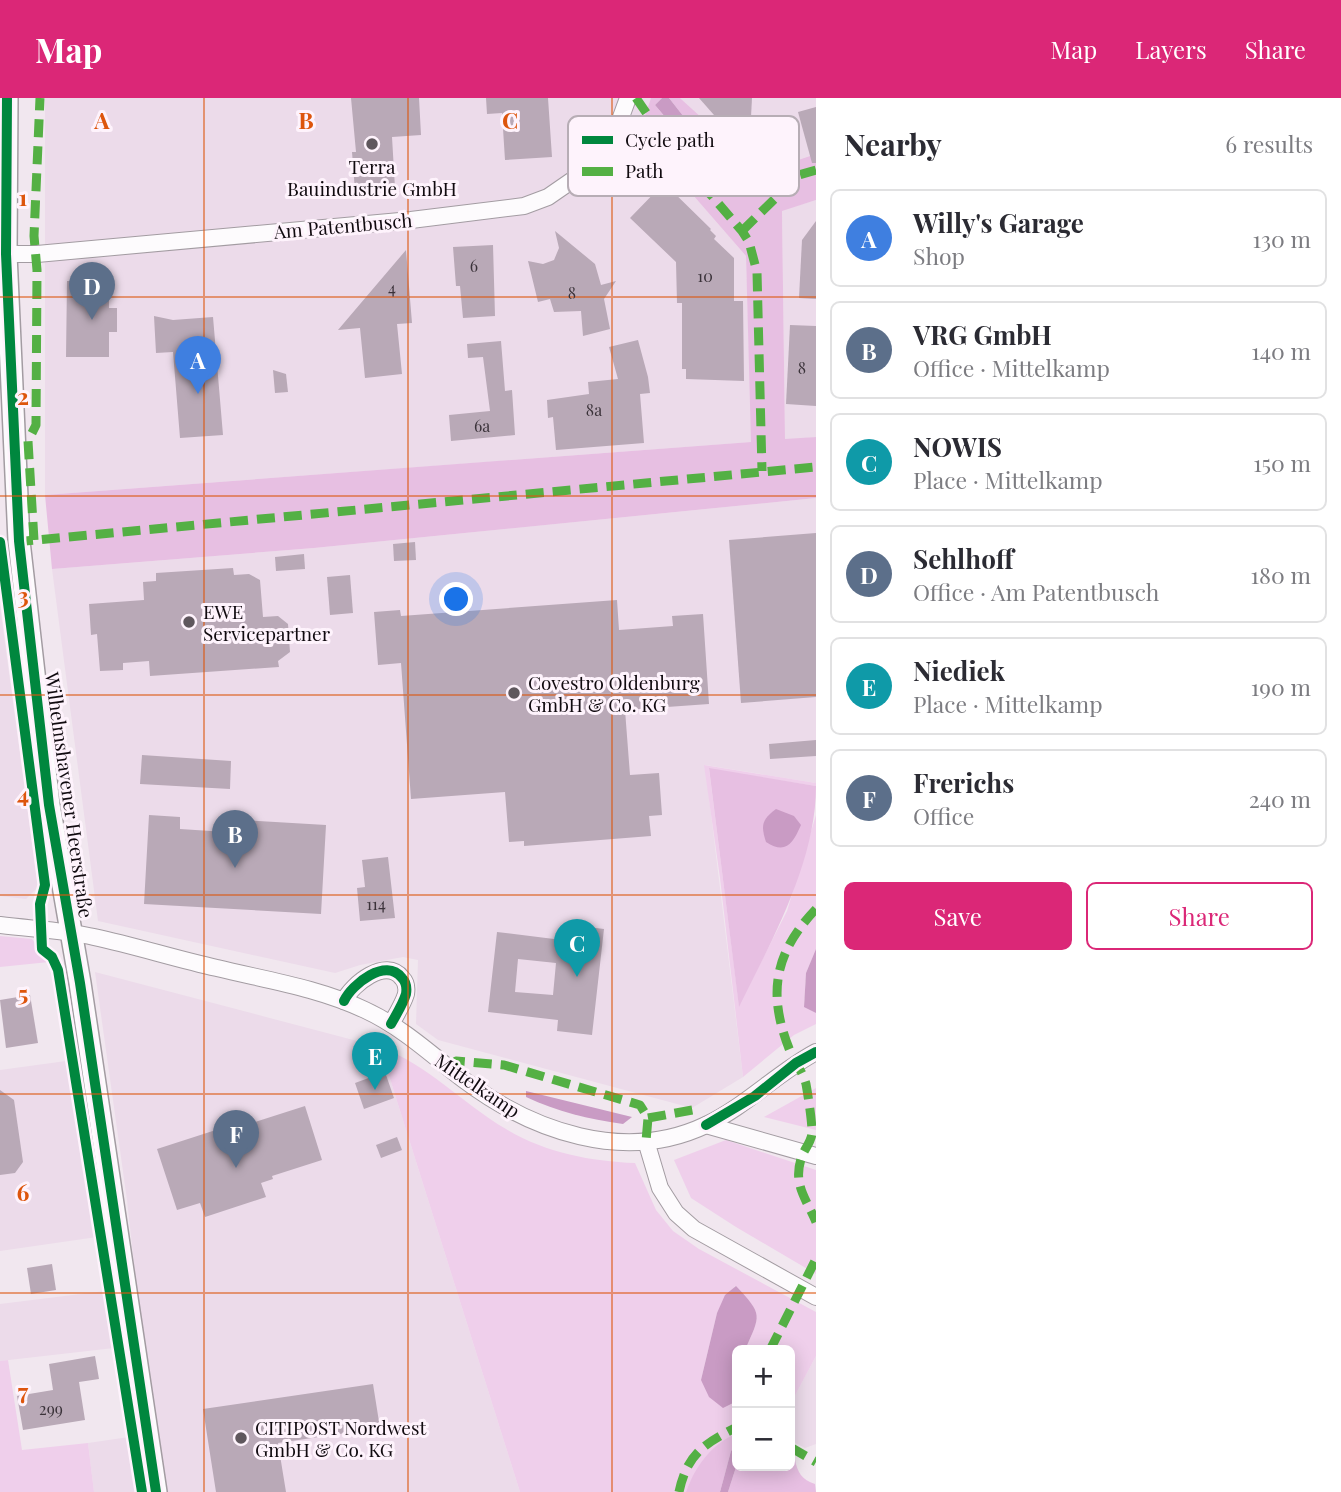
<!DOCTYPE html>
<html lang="en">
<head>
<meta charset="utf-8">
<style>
	body { margin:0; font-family:"Playfair Display",serif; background:#f2f2f3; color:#2b2b33 }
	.controls { position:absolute; right:21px; bottom:21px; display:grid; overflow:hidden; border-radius:10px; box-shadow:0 4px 18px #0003 }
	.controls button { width:63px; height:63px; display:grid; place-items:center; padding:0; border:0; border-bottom:2px solid #e1e1e2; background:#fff; color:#2b2b33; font:35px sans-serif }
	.you { position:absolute; left:457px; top:502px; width:24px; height:24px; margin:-18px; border:5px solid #fff; border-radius:50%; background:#1a73e8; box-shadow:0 0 0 10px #1a73e833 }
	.badge { display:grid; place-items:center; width:46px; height:46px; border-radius:50%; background:#db2777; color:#fff; font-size:23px; font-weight:700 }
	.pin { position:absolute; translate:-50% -58px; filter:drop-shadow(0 2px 4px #0008) }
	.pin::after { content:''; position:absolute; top:37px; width:24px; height:21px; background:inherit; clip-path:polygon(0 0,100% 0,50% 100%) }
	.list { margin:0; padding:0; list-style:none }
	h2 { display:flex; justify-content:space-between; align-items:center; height:91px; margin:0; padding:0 28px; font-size:30px }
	h2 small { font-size:23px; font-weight:400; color:#7c7c81 }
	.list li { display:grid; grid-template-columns:46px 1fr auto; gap:21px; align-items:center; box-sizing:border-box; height:98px; margin:0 14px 14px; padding:0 14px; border:2px solid #e1e1e2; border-radius:10px }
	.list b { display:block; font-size:26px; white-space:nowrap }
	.list p { margin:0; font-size:23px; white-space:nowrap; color:#7c7c81 }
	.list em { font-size:23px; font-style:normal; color:#7c7c81 }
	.actions { display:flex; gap:14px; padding:21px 28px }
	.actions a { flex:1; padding:16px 0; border:2px solid #db2777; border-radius:10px; text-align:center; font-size:24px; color:#db2777 }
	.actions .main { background:#db2777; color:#fff }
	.map { position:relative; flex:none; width:816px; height:1394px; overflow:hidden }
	header { display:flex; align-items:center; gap:42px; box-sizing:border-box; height:98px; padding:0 35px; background:#db2777; color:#fff }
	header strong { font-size:33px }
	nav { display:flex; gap:38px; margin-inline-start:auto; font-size:24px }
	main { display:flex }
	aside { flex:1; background:#fff }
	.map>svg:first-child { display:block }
</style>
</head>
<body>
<header>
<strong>Map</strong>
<nav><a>Map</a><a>Layers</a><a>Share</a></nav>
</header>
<main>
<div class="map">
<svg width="816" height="1394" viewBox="0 0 816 1394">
	<rect width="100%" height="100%" fill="#f1e7ef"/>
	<g fill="#ecdbea">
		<polygon points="45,0 651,0 639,35 746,158 752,344 45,397"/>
		<polygon points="680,0 816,0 816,56 786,66 745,59"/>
		<polygon points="816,102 816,339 785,342 782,112"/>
		<polygon points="816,400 816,685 705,667 743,979 692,1010 438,942 416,926 418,862 403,859 360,867 335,875 98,823 52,471 314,450"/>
		<polygon points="0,508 38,789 26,801 0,798"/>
		<polygon points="95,874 380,949 520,1394 165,1394 145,1266 127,1102"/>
		<polygon points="66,963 97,1139 0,1153 0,972"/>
		<polygon points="105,1193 114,1250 0,1263 0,1206"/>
		<polygon points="816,1258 816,1346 805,1350 790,1342 790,1307"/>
		<polygon points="129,1339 137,1394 94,1394 88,1345"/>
	</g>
	<g fill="#efcfeb">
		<polygon points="704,667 816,685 816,688 709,671 739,907 787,813 816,717 816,851 806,875 804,908 816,915 816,926 794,937 743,979 720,780"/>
		<polygon points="0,838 32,841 49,864 0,869"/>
		<path d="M380,949C427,966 463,1006 506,1031C546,1055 590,1063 635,1065L656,1112L673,1133L699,1151L816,1214V1258L790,1307V1252H745C761,1216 763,1217 735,1188L717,1215L701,1282L735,1304L737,1295V1335C714,1345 695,1371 686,1394H520Z"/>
		<polygon points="816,990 816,1032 764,1019"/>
		<polygon points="726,1042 816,1072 816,1176 736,1129 691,1100 674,1062"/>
		<polygon points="8,1262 22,1352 88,1345 94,1394 0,1394 0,1263"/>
	</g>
	<g fill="#e7bfe2">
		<path d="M651,0H662L655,7L693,53L703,76L748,90L751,81C717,64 693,30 669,0H680L745,59L786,66L816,56V102L782,113L785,341L816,339V400L314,450L52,471L45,397L751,344L746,158L639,35Z"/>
		<path d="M709,670L816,688C816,764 772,842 739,909Z"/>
		<path d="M737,1335V1347L731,1353L720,1394H686C696,1367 711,1347 737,1335Z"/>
		<path d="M790,1357L795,1361C797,1374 802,1382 815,1386L816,1394H728L737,1366V1368H790Z"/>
	</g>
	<g fill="#c99bc4">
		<path d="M662,0H669C693,30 717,64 752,81L749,90L703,76L693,52L655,7Z"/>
		<path d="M776,711L794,718L801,727C793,745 786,757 766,744C761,728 761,722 776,711Z"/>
		<polygon points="816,851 816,915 804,909 806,875"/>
		<path d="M526,993L632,1019L623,1026C588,1021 558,1014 526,999Z"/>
		<path d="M736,1188C763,1217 761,1216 745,1252H737V1295L735,1304L723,1310L709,1299L701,1282L717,1215L725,1197Z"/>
		<polygon points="737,1347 737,1366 728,1394 720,1394 731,1353"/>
	</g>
	<g fill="#b9a9b7" fill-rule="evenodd">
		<polygon points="351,0 419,0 421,37 392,39 395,90 355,93 352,54 356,54"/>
		<polygon points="486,0 548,0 552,59 505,62 502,15 487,16"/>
		<polygon points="699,0 752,0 751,19 714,17"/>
		<polygon points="816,9 816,65 812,65 798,14"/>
		<polygon points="664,85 711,131 710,132 716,138 714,141 734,160 734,203 743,203 744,283 686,281 686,271 682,271 682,205 677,205 676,164 630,120"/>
		<polygon points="816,123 816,201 799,200 802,142"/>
		<polygon points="555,133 595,166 601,187 616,183 604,201 610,231 583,238 581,213 554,214 550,201 538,204 528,163 543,166 554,162 559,150"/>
		<polygon points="493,147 495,218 463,220 460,188 456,188 453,149"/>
		<polygon points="406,152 412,225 397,226 402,276 365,280 360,230 338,232"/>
		<polygon points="67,183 109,183 109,210 117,210 117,234 109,234 109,259 66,259"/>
		<polygon points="154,218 173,222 213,219 223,337 180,340 173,254 156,255"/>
		<polygon points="790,227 816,228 816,308 786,306"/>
		<polygon points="638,242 648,279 650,295 640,296 644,345 556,352 553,319 548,320 547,302 589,296 588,284 618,281 609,249"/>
		<polygon points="501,243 505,293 512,292 515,337 451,343 449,317 490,313 483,259 468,260 467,246"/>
		<polygon points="273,272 286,276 288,294 275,295"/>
		<polygon points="816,435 816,599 741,605 729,442"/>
		<polygon points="415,444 416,462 394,463 393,446"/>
		<polygon points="304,456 305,471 276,473 275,459"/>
		<polygon points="233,470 234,477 249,476 260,482 263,519 278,518 288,526 290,554 278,563 279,569 150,578 149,563 123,565 123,572 100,573 97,536 91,537 89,506 144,502 143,484 156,483 156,475"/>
		<polygon points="350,477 353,515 330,517 327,479"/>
		<polygon points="617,502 619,532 673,528 672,518 703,516 709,606 625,612 630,677 659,675 662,717 649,718 651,738 524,748 524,743 509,744 505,694 411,701 401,565 378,567 374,514 400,512 401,518"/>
		<polygon points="816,642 816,658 770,661 769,646"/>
		<polygon points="142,657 231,663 230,691 140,686"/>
		<polygon points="149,717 180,719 180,731 226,734 227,721 326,727 321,816 144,806"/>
		<polygon points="388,759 395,820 360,823 357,790 365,789 362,762"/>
		<path d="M572,827L604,831L592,937L557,933L558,922L488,914L497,834L570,843ZM518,861L556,865L553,897L515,894Z"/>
		<polygon points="30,897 38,945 6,950 0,902"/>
		<polygon points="385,974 394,1000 364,1011 355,985"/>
		<polygon points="0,992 14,1002 23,1064 15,1075 0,1077"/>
		<polygon points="305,1008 322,1062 272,1078 273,1081 261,1085 266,1099 205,1119 200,1105 177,1112 157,1051 253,1020 255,1024"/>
		<polygon points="397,1039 402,1052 381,1060 376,1047"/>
		<polygon points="52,1166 56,1192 31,1196 27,1170"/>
		<polygon points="95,1258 99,1281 79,1284 85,1322 23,1332 17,1298 53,1292 49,1266"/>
		<polygon points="373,1286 380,1330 278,1345 286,1394 216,1394 203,1311"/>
	</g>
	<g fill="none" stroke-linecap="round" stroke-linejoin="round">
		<defs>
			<g id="street">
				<polyline points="6,156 37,156 411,122 524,108 548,99 590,70 617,30 628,0"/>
				<path d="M0,827C31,831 64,832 94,839C136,848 176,861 217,870C266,882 319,890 365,912C402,929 432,957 464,982C532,1033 624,1066 706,1027C746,1008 777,975 816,954"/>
				<path d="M344,903C352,886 386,859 402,880C406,884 407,890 406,896C403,906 396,917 391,926"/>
				<polyline points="706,1027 816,1058"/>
				<polyline points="646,1043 660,1090 676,1115 694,1131 816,1199"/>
			</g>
			<polyline id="secondary" points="7,0 6,156 19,443 49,707 80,885 156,1394"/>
		</defs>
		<use href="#street" stroke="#a39ca2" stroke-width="18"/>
		<use href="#secondary" stroke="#a39ca2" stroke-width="24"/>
		<use href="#street" stroke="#fdfbfd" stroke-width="16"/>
		<use href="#secondary" stroke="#fdfbfd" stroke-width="21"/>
		<g stroke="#54b044" stroke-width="9" stroke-dasharray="18 9" stroke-linecap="butt">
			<polyline points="636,0 687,74 711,97 742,133 749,144 757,174 762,373"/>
			<polyline points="742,133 799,77 816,72"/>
			<polyline points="34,442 28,343 36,327 37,172 34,138 40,0"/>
			<polyline points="15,444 816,369"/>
			<path d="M816,811C774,855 767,896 790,953C795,964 803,975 806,986C808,997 812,1023 812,1034C812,1043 805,1050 802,1058C792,1086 806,1100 816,1124"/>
			<polyline points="450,970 456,963 504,967 640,1007 648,1020 646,1043"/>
			<polyline points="648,1020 698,1011"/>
			<polyline points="770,1252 816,1161"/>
			<polyline points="790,1349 816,1364"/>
			<path d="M679,1394C687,1356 705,1345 737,1329"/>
		</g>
		<defs>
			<g id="cycleway">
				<polyline points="7,0 6,156 19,443 49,707 80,885 156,1394"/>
				<polyline points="0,444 45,787 40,806 42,851 52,859 58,872 142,1394"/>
				<path d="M344,903C352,886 386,859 402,880C406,884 407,890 406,896C403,906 396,917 391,926"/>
				<polyline points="706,1027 755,998 796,965 816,954"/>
			</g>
		</defs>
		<use href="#cycleway" stroke="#fef3fc" stroke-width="15"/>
		<use href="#cycleway" stroke="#00873e" stroke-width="10"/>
	</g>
	<path fill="none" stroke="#dd550c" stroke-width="2" stroke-opacity="0.55" d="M204,0V1394M408,0V1394M612,0V1394M0,199H816M0,398H816M0,597H816M0,797H816M0,996H816M0,1195H816"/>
	<g fill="#5f575d" stroke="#fef3fc" stroke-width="2.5">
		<circle cx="372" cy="46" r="7"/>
		<circle cx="189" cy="524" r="7"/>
		<circle cx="514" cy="595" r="7"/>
		<circle cx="241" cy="1340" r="7"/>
	</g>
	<g text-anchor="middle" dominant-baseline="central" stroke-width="6" stroke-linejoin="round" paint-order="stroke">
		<g font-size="16" fill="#3a3239">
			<text x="474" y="167">6</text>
			<text x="705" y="177">10</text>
			<text x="392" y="189">4</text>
			<text x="572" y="194">8</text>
			<text x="802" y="269">8</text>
			<text x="594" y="311">8a</text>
			<text x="482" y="327">6a</text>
			<text x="376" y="805">114</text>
			<text x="51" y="1310">299</text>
		</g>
		<g font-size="19" fill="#100a0f" stroke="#fef3fc" text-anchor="start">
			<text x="372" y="68" text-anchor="middle">Terra<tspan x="372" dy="22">Bauindustrie GmbH</tspan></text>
			<text x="203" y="513">EWE<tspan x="203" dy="22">Servicepartner</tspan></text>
			<text x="528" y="584">Covestro Oldenburg<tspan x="528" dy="22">GmbH &amp; Co. KG</tspan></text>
			<text x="255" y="1329">CITIPOST Nordwest<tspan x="255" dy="22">GmbH &amp; Co. KG</tspan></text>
		</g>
		<g font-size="19" fill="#100a0f" stroke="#fef3fc">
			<text transform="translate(343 127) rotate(-5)">Am Patentbusch</text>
			<text transform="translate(70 697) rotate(82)">Wilhelmshavener Heerstraße</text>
			<text transform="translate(478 987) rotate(34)">Mittelkamp</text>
		</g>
	</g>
	<rect x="568" y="18" width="231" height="80" rx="10" fill="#fef3fc" stroke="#b7adb5" stroke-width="2"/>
	<rect x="582" y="38" width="31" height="8" fill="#00873e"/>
	<rect x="582" y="69" width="31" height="9" fill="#54b044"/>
	<g font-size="19" fill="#100a0f">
		<text x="625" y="49">Cycle path</text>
		<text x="625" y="80">Path</text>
	</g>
	<g font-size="23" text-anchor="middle" font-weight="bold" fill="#dd550c" stroke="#fef3fc" stroke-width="6" stroke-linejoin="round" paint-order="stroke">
		<text x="102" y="31">A</text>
		<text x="306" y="31">B</text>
		<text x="510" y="31">C</text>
		<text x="23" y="108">1</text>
		<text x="23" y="307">2</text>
		<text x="23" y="506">3</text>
		<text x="23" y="705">4</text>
		<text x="23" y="904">5</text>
		<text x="23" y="1103">6</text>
		<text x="23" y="1302">7</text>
	</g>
</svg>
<div class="controls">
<button>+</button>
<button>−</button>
</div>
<div class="you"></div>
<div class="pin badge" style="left:198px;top:296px;background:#3f7fe0">A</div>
<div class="pin badge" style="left:235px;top:770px;background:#5c6f8a">B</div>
<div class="pin badge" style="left:577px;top:879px;background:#0f9aa8">C</div>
<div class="pin badge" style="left:92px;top:222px;background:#5c6f8a">D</div>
<div class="pin badge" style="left:375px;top:992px;background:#0f9aa8">E</div>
<div class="pin badge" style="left:236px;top:1070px;background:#5c6f8a">F</div>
</div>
<aside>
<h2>Nearby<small>6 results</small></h2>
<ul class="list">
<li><span class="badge" style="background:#3f7fe0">A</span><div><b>Willy's Garage</b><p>Shop</p></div><em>130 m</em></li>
<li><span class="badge" style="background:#5c6f8a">B</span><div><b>VRG GmbH</b><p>Office · Mittelkamp</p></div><em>140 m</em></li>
<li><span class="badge" style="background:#0f9aa8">C</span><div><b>NOWIS</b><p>Place · Mittelkamp</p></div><em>150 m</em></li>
<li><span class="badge" style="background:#5c6f8a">D</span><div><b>Sehlhoff</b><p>Office · Am Patentbusch</p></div><em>180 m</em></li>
<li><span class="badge" style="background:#0f9aa8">E</span><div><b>Niediek</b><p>Place · Mittelkamp</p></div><em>190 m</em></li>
<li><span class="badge" style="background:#5c6f8a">F</span><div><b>Frerichs</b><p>Office</p></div><em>240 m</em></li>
</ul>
<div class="actions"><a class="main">Save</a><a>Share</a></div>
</aside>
</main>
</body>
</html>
